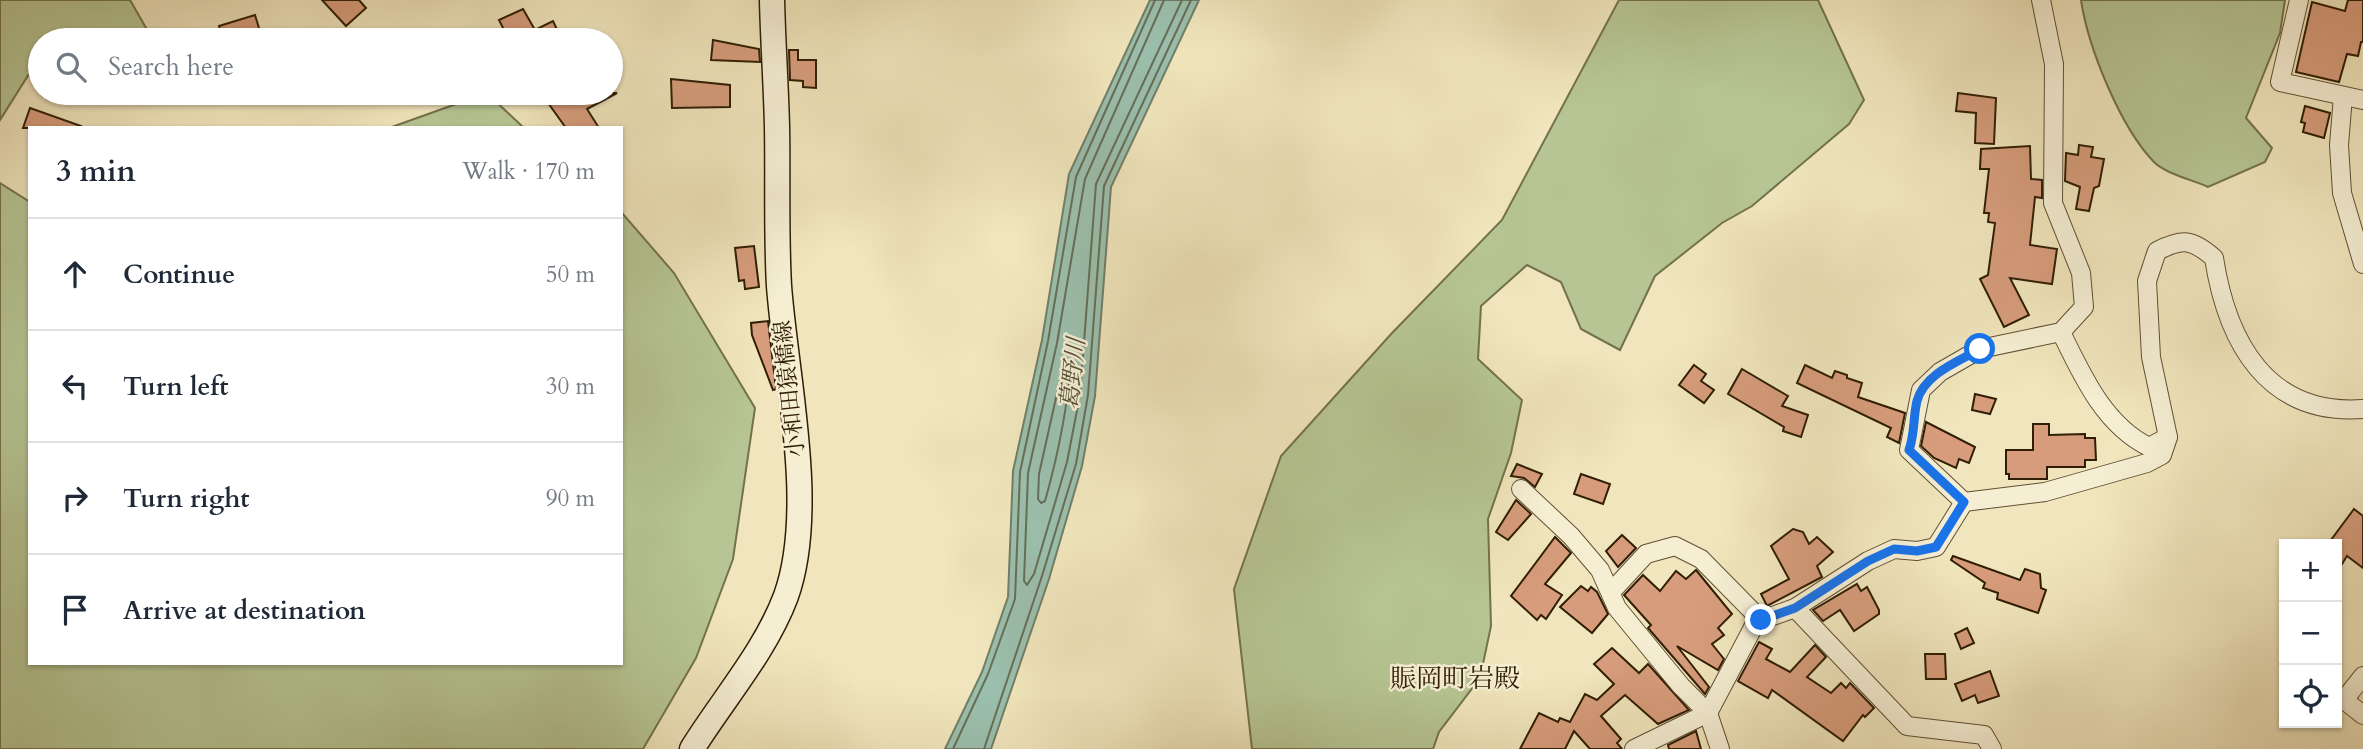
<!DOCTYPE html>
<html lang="en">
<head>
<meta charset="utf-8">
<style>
	body { margin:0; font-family:Cardo,"Noto Serif JP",serif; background:#f2f2f3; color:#1f2937 }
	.controls { position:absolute; right:21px; bottom:21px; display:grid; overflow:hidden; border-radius:0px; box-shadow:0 2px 5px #0004 }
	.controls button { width:63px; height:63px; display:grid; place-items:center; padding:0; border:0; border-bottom:2px solid #e0e1e3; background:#fff; color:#1f2937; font:35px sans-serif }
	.stop { position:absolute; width:21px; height:21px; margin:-16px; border:5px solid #1a73e8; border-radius:50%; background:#fff }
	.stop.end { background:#1a73e8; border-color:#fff; box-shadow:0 2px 7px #0008 }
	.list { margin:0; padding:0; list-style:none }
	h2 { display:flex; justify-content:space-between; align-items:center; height:91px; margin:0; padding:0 28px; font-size:30px }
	h2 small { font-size:23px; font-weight:400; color:#747a83 }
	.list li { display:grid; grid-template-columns:46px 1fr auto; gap:21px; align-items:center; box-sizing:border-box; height:112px; padding:0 28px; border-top:2px solid #e0e1e3 }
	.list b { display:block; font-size:26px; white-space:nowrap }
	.list em { font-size:23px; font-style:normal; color:#747a83 }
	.icon { flex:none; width:38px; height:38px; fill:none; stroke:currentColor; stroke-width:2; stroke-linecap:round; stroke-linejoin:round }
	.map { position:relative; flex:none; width:2363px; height:749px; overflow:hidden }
	.search { position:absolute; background:#fff; box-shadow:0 2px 5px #0004; left:28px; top:28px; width:595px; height:77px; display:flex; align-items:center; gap:18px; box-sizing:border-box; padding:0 24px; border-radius:38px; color:#747a83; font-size:26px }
	.panel { position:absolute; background:#fff; box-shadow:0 2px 5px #0004; left:28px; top:126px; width:595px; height:539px; border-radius:0px }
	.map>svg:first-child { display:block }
</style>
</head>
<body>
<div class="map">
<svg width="2363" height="749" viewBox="0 0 2363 749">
	<rect width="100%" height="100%" fill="#f0e5bc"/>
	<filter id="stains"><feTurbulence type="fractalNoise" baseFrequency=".00286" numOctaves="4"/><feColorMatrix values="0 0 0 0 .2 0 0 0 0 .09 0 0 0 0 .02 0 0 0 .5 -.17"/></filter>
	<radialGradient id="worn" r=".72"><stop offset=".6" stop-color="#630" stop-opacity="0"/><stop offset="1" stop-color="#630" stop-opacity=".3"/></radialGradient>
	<g fill="#b6c593" stroke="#73724c" stroke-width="2">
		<polygon points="0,0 130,0 153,40 40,40 40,74 29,74 0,120"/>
		<polygon points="1619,0 1818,0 1864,100 1849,124 1752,206 1722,223 1655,276 1620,350 1581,329 1561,282 1527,265 1481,306 1478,359 1522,400 1511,453 1488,519 1491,626 1480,678 1439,732 1433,749 1252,749 1234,589 1281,456 1392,333 1502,220"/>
		<path d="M2081,0H2285L2280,33L2246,118L2272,148L2265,162L2208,187C2193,180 2166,174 2154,162C2120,127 2088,47 2081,0Z"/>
		<polygon points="487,93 524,128 389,128"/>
		<polygon points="0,183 30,202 30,663 621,663 622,213 674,273 755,408 733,559 696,658 643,749 0,749"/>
	</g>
	<polygon fill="#9bbfad" stroke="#707f69" stroke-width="2" points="1150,0 1199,0 1111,187 1095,396 1082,466 1049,579 991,749 945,749 982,672 1008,597 1013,471 1042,340 1069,174"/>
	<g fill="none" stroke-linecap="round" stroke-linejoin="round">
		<g stroke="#666e58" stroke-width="2">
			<polyline points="1164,0 1085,179 1057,343 1028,473 1024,581 1027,585 1034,574 1067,462 1080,395 1096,184 1182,0"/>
			<path d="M1070,351L1072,354C1068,404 1059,452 1045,501L1041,503L1038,499L1039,474L1066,353Z"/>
			<polyline points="953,749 988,674 1015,599 1020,472 1048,341 1076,177 1155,0"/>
			<polyline points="984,749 1042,576 1076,464 1088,395 1104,186 1191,0"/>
		</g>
	</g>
	<g fill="#d69c7b" stroke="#301e04" stroke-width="2">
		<polygon points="322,0 359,0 366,8 346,26"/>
		<polygon points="2348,0 2363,0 2363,42 2361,42 2358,56 2347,54 2339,82 2296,72 2312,2 2345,11"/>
		<polygon points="523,9 535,30 553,21 562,40 509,40 499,20"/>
		<polygon points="255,15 262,38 223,40 219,26"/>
		<polygon points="713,40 759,49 760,62 711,60"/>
		<polygon points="789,50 798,50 798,60 816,60 816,88 803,87 803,81 790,80"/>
		<polygon points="671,79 730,85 730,107 672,108"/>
		<polygon points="541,93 617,93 587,109 599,128 566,128"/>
		<polygon points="1958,93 1996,98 1994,144 1975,143 1976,113 1956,111"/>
		<polygon points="2305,106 2330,113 2324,138 2303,132 2305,123 2301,122"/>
		<polygon points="30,108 81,126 80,128 23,128"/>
		<polygon points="2079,145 2093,147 2091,157 2104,159 2099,186 2094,188 2089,211 2076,209 2080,187 2065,181 2066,153 2078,155"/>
		<polygon points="2030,146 2031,179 2042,180 2042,198 2035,197 2030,245 2057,249 2052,284 2010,278 2029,315 2004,327 1980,279 1988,275 1995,223 1988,222 1989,213 1984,213 1989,169 1980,169 1981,149"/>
		<polygon points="754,246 759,287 745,289 744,280 739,281 735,248"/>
		<polygon points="768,321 776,389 773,390 752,335 751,323"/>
		<polygon points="1694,365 1706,374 1701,381 1714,390 1704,403 1679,385"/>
		<polygon points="1805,365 1832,378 1835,371 1847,375 1847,378 1862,383 1858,397 1905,413 1899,443 1887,437 1891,428 1797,383"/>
		<polygon points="1742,369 1788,396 1782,406 1808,415 1801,437 1783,431 1784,427 1728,394"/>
		<polygon points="1975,394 1996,399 1990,414 1972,410"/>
		<polygon points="1926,422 1975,447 1969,463 1959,459 1956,468 1934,458 1921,446"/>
		<polygon points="2033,424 2049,424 2049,435 2085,434 2085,438 2095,438 2096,460 2085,460 2085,467 2047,467 2047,479 2009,479 2009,474 2006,474 2006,450 2033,450"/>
		<polygon points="1517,464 1542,474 1535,487 1524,478 1511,476"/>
		<polygon points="1581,474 1610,484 1603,504 1574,494"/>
		<polygon points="1516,500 1531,514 1508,540 1496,532"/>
		<polygon points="2354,509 2363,516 2363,568 2347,556 2337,572 2337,544 2328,544"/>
		<polygon points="1793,529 1803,532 1809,544 1817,537 1833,552 1817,566 1822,577 1767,606 1761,594 1789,579 1771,546"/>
		<polygon points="1622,535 1636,548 1618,567 1606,551"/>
		<polygon points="1555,537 1571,553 1545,584 1562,595 1546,619 1541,615 1537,620 1511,596"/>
		<polygon points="1953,556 2020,580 2025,569 2040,574 2041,588 2046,590 2038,613 1997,599 1998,593 1983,588 1985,583 1951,560"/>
		<polygon points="1696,570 1732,614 1718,628 1724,635 1712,644 1724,659 1718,670 1677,646 1709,687 1705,694 1648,628 1651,625 1624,595 1643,575 1660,591 1676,571 1686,579"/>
		<polygon points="1857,584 1861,591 1867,587 1879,610 1879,614 1854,631 1840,610 1823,621 1813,610"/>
		<polygon points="1581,586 1588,591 1591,587 1597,592 1608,614 1592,633 1560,607"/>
		<polygon points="1967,628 1974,643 1961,649 1955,634"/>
		<polygon points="1759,642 1772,649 1766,659 1790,672 1815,645 1826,657 1807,677 1831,693 1841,683 1846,688 1850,683 1874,708 1865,717 1863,715 1843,741 1772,690 1768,698 1738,681"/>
		<polygon points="1612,648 1639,673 1648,664 1689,710 1658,724 1625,695 1601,716 1621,739 1617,743 1622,749 1590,749 1574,731 1565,749 1520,749 1539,713 1558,722 1560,718 1570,722 1585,694 1597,700 1614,684 1594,664"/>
		<polygon points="1925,654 1945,654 1946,679 1926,679"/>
		<polygon points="1990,671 1999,696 1978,703 1975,695 1962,701 1955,684"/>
		<polygon points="1696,731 1701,749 1669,749 1668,745"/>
	</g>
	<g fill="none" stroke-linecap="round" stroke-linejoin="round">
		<defs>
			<g id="street">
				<polyline points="2299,0 2280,82 2363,100"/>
				<polyline points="2343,96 2339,145 2342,193 2363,264"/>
				<path d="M2061,332C2082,375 2104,425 2149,447L2168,437"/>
				<polyline points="1521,489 1571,536 1600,570 1617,608 1681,686 1708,713 1720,749"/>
				<path d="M1964,502L2045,492L2147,463L2162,455L2168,437L2151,357L2147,281L2157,251C2183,238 2192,239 2214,258C2227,342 2267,416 2363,409"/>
				<polyline points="1964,502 1909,450 1921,390 1940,372 1980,349 2061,332 2084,307 2081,273 2053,203 2054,64 2041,0"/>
				<polyline points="1611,592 1646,554 1675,546 1701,559 1761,620"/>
				<polyline points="1795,608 1907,726 1984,735 1992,749"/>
				<polyline points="2363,676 2344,700 2363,715"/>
				<polyline points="1634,749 1708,713 1756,622 1795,608 1868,561 1894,549 1917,551 1936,547 1964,502"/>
			</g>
			<path id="secondary" d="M692,749C723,699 765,652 786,596C817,509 786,378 779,286C776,233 778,180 777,127C776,85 773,42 772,0"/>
		</defs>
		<use href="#street" stroke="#605032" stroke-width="20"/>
		<use href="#secondary" stroke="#301e04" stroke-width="27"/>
		<use href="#street" stroke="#f5eed3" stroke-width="18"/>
		<use href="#secondary" stroke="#f5eed3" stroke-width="24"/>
	</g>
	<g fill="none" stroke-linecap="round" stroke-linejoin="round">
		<path stroke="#1a73e8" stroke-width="9" d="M1761,620L1795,608L1868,561L1894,549L1917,551L1936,547L1964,502L1909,450C1915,433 1913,417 1917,401C1924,374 1959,361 1980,349"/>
	</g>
	<g text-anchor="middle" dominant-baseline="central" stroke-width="5" stroke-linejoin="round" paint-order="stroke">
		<g font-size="23" fill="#301e04" stroke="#f5eed3">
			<text transform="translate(789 389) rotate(-96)">小和田猿橋線</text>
		</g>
		<g font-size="24" font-style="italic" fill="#504e37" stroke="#f5eed3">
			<text transform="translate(1073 374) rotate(-84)">葛野川</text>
		</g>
		<g font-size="26" fill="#301e04" stroke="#f5eed3">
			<text x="1455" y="678">賑岡町岩殿</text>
		</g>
	</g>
	<rect width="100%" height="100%" filter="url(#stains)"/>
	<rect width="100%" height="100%" fill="url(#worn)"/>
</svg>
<div class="controls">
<button>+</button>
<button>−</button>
<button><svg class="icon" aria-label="locate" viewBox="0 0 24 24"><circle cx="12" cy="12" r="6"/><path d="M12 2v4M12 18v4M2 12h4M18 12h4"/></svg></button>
</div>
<div class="stop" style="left:1980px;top:349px"></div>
<div class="stop end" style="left:1761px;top:620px"></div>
<div class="search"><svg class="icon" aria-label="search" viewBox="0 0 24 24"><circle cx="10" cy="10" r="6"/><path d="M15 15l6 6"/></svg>Search here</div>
<section class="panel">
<h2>3 min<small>Walk · 170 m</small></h2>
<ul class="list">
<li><svg class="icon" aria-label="ahead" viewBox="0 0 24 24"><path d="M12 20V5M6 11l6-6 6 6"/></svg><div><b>Continue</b></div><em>50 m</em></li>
<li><svg class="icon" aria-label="left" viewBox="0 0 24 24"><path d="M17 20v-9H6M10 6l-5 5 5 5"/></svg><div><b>Turn left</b></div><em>30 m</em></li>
<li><svg class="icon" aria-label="right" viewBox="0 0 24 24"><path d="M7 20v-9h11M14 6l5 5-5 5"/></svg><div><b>Turn right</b></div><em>90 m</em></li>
<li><svg class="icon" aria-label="arrive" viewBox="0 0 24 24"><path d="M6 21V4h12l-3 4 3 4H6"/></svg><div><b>Arrive at destination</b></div></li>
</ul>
</section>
</div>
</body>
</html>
